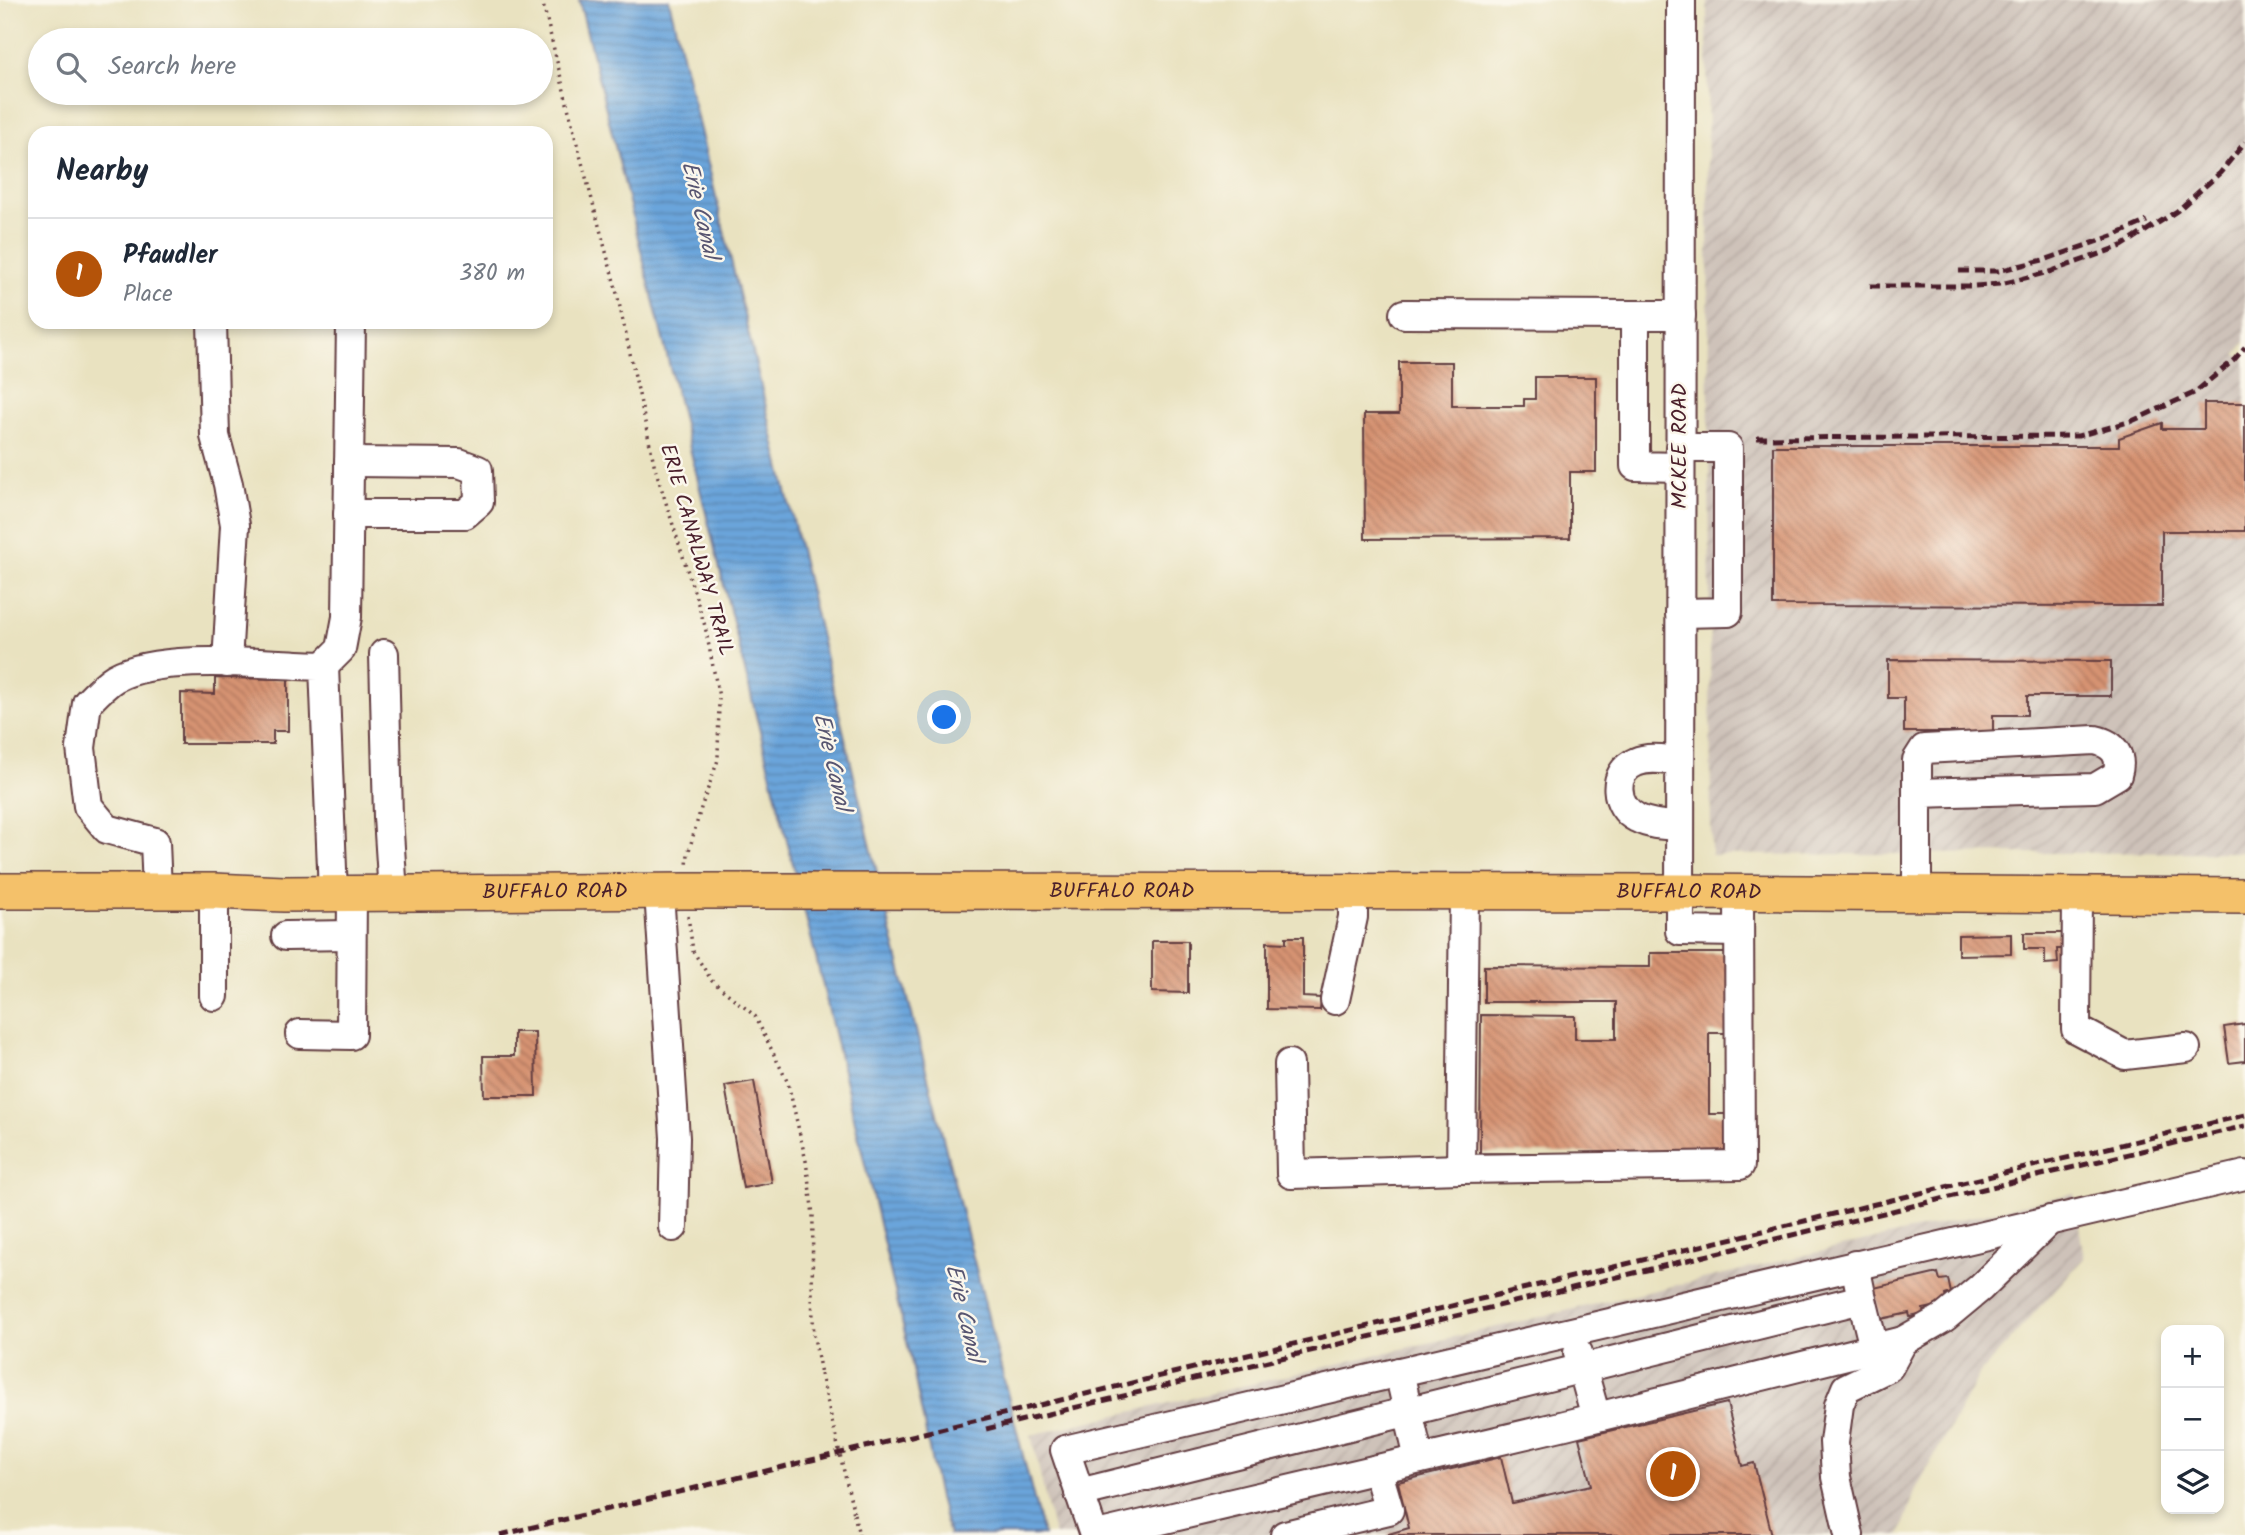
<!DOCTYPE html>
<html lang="en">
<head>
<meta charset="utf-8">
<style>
	body { margin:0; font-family:Kalam,sans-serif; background:#f2f2f3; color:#1f2937 }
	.controls { position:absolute; right:21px; bottom:21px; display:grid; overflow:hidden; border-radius:14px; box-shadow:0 4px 10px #0003 }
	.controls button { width:63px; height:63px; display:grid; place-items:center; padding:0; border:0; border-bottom:2px solid #e0e1e3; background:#fff; color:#1f2937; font:35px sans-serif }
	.you { position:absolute; left:945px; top:718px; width:24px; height:24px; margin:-18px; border:5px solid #fff; border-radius:50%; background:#1a73e8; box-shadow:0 0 0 10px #1a73e833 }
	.badge { display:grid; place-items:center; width:46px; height:46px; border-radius:50%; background:#b45309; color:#fff; font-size:23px; font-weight:700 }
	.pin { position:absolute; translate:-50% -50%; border:4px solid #fff; box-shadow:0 2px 7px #0006 }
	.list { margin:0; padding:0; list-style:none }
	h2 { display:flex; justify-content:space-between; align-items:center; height:91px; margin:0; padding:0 28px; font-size:30px }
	h2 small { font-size:23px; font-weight:400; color:#747a83 }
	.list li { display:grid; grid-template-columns:46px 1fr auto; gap:21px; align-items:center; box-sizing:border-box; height:112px; padding:0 28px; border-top:2px solid #e0e1e3 }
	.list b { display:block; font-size:26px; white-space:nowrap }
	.list p { margin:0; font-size:23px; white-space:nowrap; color:#747a83 }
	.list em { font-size:23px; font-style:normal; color:#747a83 }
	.icon { flex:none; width:38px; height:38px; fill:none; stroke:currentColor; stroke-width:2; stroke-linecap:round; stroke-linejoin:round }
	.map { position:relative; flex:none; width:2245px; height:1535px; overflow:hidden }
	.search { position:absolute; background:#fff; box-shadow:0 4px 10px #0003; left:28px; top:28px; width:525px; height:77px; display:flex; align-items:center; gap:18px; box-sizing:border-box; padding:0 24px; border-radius:38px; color:#747a83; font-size:26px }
	.panel { position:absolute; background:#fff; box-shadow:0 4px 10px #0003; left:28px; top:126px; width:525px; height:203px; border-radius:21px }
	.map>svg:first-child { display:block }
</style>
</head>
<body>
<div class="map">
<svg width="2245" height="1535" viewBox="0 0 2245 1535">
	<defs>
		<pattern id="industrial-furrows" width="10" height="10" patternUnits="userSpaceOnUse" patternTransform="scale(1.75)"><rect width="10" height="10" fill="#cec2b9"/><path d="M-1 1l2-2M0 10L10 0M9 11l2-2" fill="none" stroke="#b2a69f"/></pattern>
		<pattern id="water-rules" width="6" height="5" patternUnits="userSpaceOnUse" patternTransform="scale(1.75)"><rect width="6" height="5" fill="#6ba5db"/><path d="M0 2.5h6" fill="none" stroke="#5a86b2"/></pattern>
		<pattern id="building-back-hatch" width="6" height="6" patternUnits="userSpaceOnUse" patternTransform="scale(1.75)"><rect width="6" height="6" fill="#d69372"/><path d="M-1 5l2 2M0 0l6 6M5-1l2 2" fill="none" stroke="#b0775e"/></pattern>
	</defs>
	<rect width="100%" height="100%" fill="#fbf7ec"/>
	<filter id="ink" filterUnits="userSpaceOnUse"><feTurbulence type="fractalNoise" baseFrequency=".0143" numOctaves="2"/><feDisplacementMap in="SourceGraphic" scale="14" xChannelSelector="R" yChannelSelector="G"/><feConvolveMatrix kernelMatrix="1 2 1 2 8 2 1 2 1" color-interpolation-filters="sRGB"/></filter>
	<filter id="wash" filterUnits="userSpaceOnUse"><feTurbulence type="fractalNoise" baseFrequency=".00686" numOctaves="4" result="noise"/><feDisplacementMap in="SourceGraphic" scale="28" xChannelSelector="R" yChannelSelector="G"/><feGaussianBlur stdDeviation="1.57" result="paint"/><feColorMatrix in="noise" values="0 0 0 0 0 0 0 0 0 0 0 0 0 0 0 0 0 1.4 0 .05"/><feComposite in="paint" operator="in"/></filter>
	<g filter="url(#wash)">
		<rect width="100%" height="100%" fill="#e9e2c0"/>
		<g fill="url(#industrial-furrows)">
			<polygon points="1707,0 2245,0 2245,342 2235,355 2245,358 2245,852 1711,855"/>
			<polygon points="2074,1193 2084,1258 1980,1373 1916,1489 1900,1535 1054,1535 1031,1435"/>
		</g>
		<polygon fill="url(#water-rules)" stroke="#5a6283" stroke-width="2" points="579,0 669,0 891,931 1043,1535 949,1535 939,1498 910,1355 822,982"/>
		<g id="blocks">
			<g fill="url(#building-back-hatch)">
				<polygon points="1399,362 1452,362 1452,406 1524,406 1524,399 1535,399 1535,377 1596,377 1596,472 1570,472 1570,538 1365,539 1364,414 1399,414"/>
				<polygon points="2204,403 2245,403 2245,531 2162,531 2162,606 1773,605 1773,446 2119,446 2119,438 2162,423 2162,429 2204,429"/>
				<polygon points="1888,660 2111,661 2111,696 2027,696 2027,715 1993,715 1993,732 1904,732 1904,698 1888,698"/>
				<polygon points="215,678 288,679 288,731 273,731 273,744 181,744 181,693 215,694"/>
				<polygon points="2024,933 2062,933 2062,949 2057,949 2058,963 2045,964 2045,949 2024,949"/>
				<polygon points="2011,934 2011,954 1958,955 1958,935"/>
				<polygon points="1286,937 1303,937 1303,997 1321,998 1320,1010 1267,1009 1267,942 1286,943"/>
				<polygon points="1152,941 1188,941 1188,993 1152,992"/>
				<polygon points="1650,953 1732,953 1731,1033 1709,1033 1709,1114 1730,1114 1730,1154 1480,1153 1481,1015 1575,1016 1575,1039 1616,1039 1616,1002 1484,1002 1484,966 1650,967"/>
				<polygon points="2245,1024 2245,1061 2229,1063 2224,1027"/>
				<polygon points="514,1032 535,1032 536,1096 484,1096 483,1056 514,1056"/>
				<polygon points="754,1081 772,1183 743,1188 725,1086"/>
				<polygon points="1938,1273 1940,1280 1948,1279 1951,1293 1945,1295 1947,1304 1923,1309 1924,1314 1910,1317 1909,1313 1881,1319 1874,1288"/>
				<polygon points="1727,1403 1742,1466 1754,1463 1772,1535 1385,1535 1409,1528 1398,1482 1501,1457 1512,1503 1591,1485 1579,1438"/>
			</g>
		</g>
	</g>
	<g filter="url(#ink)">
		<use href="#blocks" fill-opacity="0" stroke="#623c41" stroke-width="2"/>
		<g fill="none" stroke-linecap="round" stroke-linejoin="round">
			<defs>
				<g id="minor">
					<polyline points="1681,0 1680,931 1739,932"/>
					<polyline points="1404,314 1635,315"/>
					<polyline points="212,322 215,436 228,484 235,525 227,663"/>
					<polyline points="1680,467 1635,466 1635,315 1681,315"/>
					<polyline points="348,514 465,514 479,502 478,470 459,463 349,462"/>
					<polyline points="1680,613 1728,612 1728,448 1680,448"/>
					<polyline points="384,654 388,817 393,894"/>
					<polyline points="324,666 341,649 347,617 351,322"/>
					<path d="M1680,761C1666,760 1650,756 1636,762C1611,772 1614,807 1637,818C1650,825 1665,825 1680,826"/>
					<path d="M1917,793L2095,788L2117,775C2123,756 2114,744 2095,740L1924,749L1917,760V894"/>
					<path d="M157,891L155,842L107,829L88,806L81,748L87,703C95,695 105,684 115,678C162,652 269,665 324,666L333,894"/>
					<polyline points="214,891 214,996"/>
					<polyline points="659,892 675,1138 673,1227"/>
					<polyline points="1464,892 1461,1169 1740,1165 1739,892"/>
					<polyline points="2077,895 2076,1029 2125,1055 2186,1048"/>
					<polyline points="286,936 351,935"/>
					<polyline points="1335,1000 1353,917 1353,892"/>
					<polyline points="300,1034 351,1035 352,894"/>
					<polyline points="1289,1064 1291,1174 1461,1169"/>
					<polyline points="1862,1299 1874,1348"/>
					<polyline points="1578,1353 1596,1417"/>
					<polyline points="1399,1372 1419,1459"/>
					<polyline points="1079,1493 1862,1299 1855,1265"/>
					<polyline points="1094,1535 1065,1450 2245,1175"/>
					<polyline points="1097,1535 1565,1425 1903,1341 1945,1317 1980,1288 2050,1220"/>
					<polyline points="1285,1535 1389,1510 1377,1469"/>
					<polyline points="1849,1535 1836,1477 1834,1442 1839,1405 1846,1388 1889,1367 1903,1341"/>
				</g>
				<g id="major">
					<path id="s1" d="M0,891H214L284,894L685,891L1679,892L2245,896"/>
				</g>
			</defs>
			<use href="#minor" stroke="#623c41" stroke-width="32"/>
			<use href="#major" stroke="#623c41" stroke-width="38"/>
			<g stroke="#623c41" stroke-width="3.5" stroke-dasharray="2 5" stroke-linecap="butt">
				<polyline points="542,0 576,140 616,289 655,468 705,626 719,697 718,760 701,808 688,854 687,866"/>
				<polyline points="688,916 693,951 712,981 755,1016 788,1083 806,1161 813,1215 812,1298 814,1337 821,1374"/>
				<polyline points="854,1514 859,1535"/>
			</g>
			<use href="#minor" stroke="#fff" stroke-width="28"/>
			<use href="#major" stroke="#f4c16a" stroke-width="35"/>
			<g stroke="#4a1f2b" stroke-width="5" stroke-dasharray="10 5" stroke-linecap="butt">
				<polyline points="1959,271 1998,271 2047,259 2118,234 2147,221"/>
				<polyline points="1870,286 1974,286 2001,284 2049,272 2122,246 2177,211 2220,173 2245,142"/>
				<polyline points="1757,438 2078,436 2132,421 2194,393 2234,360 2245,347"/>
				<polyline points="986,1429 2245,1126"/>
				<polyline points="500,1535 2245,1115"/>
			</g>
			<polyline stroke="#623c41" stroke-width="3.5" stroke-dasharray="2 5" stroke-linecap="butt" points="821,1374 854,1514"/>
		</g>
	</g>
	<g text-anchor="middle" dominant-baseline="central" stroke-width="5" stroke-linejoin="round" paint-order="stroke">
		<g font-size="21" fill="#4a1f2b" stroke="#fbf7ec">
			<text transform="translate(1680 446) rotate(-90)">MCKEE ROAD</text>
			<text transform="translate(696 550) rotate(74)">ERIE CANALWAY TRAIL</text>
			<text stroke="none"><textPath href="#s1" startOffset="1122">BUFFALO ROAD</textPath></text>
			<text stroke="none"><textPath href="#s1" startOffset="555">BUFFALO ROAD</textPath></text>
			<text stroke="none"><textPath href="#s1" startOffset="1689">BUFFALO ROAD</textPath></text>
		</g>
		<g font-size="23" font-style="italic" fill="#575571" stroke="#fbf7ec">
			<text transform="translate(699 210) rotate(77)">Erie Canal</text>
			<text transform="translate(831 762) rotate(77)">Erie Canal</text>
			<text transform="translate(963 1313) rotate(77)">Erie Canal</text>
		</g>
	</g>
</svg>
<div class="controls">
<button>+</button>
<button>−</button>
<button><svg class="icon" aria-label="layers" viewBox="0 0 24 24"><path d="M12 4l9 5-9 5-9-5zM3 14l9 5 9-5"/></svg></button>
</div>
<div class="you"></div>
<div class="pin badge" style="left:1673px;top:1474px">1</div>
<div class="search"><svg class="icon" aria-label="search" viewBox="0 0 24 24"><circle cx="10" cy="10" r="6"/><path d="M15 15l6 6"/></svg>Search here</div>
<section class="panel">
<h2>Nearby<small></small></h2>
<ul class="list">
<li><span class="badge">1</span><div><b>Pfaudler</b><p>Place</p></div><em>380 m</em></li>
</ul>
</section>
</div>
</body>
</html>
